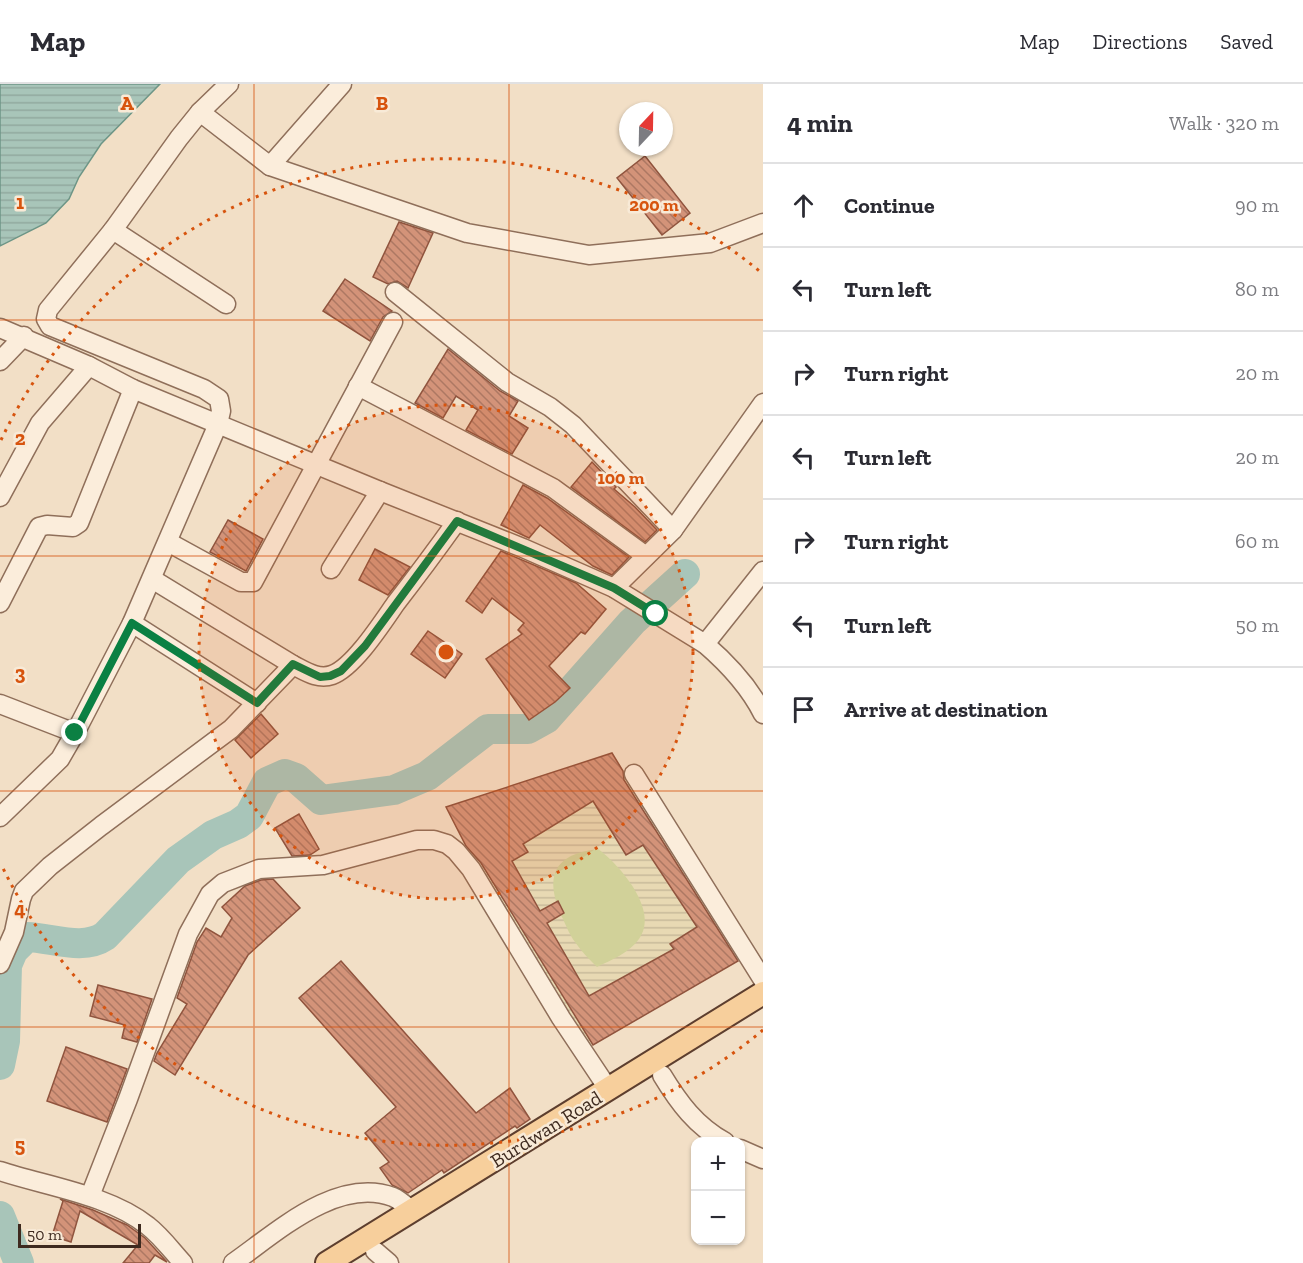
<!DOCTYPE html>
<html lang="en">
<head>
<meta charset="utf-8">
<style>
	body { margin:0; font-family:"Zilla Slab",serif; background:#f2f2f3; color:#2b2b33 }
	.controls { position:absolute; right:18px; bottom:18px; display:grid; overflow:hidden; border-radius:12px; box-shadow:0 2px 4px #0004 }
	.controls button { width:54px; height:54px; display:grid; place-items:center; padding:0; border:0; border-bottom:2px solid #e1e1e2; background:#fff; color:#2b2b33; font:30px sans-serif }
	.compass { position:absolute; left:619px; top:18px; width:54px; height:54px; border-radius:50%; background:#fff; box-shadow:0 2px 4px #0004; rotate:22deg }
	.scale { position:absolute; left:18px; bottom:15px; width:123px; box-sizing:border-box; padding-left:6px; border:3px solid #3e2a1f; border-top:0; font-size:16px; line-height:21px; white-space:nowrap; color:#3e2a1f; -webkit-text-stroke:4px #f8ead7; paint-order:stroke }
	.stop { position:absolute; width:18px; height:18px; margin:-14px; border:4px solid #0b8043; border-radius:50%; background:#fff }
	.stop.end { background:#0b8043; border-color:#fff; box-shadow:0 2px 6px #0008 }
	.list { margin:0; padding:0; list-style:none }
	h2 { display:flex; justify-content:space-between; align-items:center; height:78px; margin:0; padding:0 24px; font-size:26px }
	h2 small { font-size:20px; font-weight:400; color:#7c7c81 }
	.list li { display:grid; grid-template-columns:39px 1fr auto; gap:18px; align-items:center; box-sizing:border-box; height:84px; padding:0 24px; border-top:2px solid #e1e1e2 }
	.list b { display:block; font-size:22px; white-space:nowrap }
	.list em { font-size:20px; font-style:normal; color:#7c7c81 }
	.icon { flex:none; width:33px; height:33px; fill:none; stroke:currentColor; stroke-width:2; stroke-linecap:round; stroke-linejoin:round }
	.map { position:relative; flex:none; width:763px; height:1179px; overflow:hidden }
	header { display:flex; align-items:center; gap:36px; box-sizing:border-box; height:84px; padding:0 30px; background:#fff; border-bottom:2px solid #e1e1e2 }
	header strong { font-size:28px }
	nav { display:flex; gap:33px; margin-inline-start:auto; font-size:21px }
	main { display:flex }
	aside { flex:1; background:#fff }
	.map>svg:first-child { display:block }
</style>
</head>
<body>
<header>
<strong>Map</strong>
<nav><a>Map</a><a>Directions</a><a>Saved</a></nav>
</header>
<main>
<div class="map">
<svg width="763" height="1179" viewBox="0 0 763 1179">
	<defs>
		<pattern id="farmland-rules" width="6" height="5" patternUnits="userSpaceOnUse" patternTransform="scale(1.5)"><rect width="6" height="5" fill="#e8d9b3"/><path d="M0 2.5h6" fill="none" stroke="#c8ba9a"/></pattern>
		<pattern id="water-rules" width="6" height="5" patternUnits="userSpaceOnUse" patternTransform="scale(1.5)"><rect width="6" height="5" fill="#a8c5b9"/><path d="M0 2.5h6" fill="none" stroke="#92a99f"/></pattern>
		<pattern id="building-back-hatch" width="6" height="6" patternUnits="userSpaceOnUse" patternTransform="scale(1.5)"><rect width="6" height="6" fill="#d39379"/><path d="M-1 5l2 2M0 0l6 6M5-1l2 2" fill="none" stroke="#ad7863"/></pattern>
	</defs>
	<rect width="100%" height="100%" fill="#f2dfc6"/>
	<polygon fill="url(#farmland-rules)" points="612,669 744,874 590,963 502,827 446,723"/>
	<path fill="#d1d199" d="M598,765C620,781 660,827 639,855C629,869 611,876 597,883C589,875 581,867 575,858C569,850 566,841 562,833C544,793 553,770 598,765Z"/>
	<polygon fill="url(#water-rules)" stroke="#6d9586" stroke-width="1.5" points="0,0 160,0 101,60 79,93 69,115 46,139 0,162"/>
	<g fill="none" stroke-linecap="round" stroke-linejoin="round">
		<g stroke="#a8c5b9" stroke-width="30">
			<path d="M0,981L5,957L7,881L13,867L27,853C53,854 83,867 105,852L178,776L213,751L238,740L249,732L267,698L285,690L296,694L321,716L394,706L427,692L488,645H528L546,635L632,538L685,490"/>
			<polyline points="0,1132 19,1179"/>
		</g>
	</g>
	<g fill="url(#building-back-hatch)" stroke="#90543e" stroke-width="1.5" fill-rule="evenodd">
		<polygon points="645,72 690,129 662,151 617,94"/>
		<polygon points="399,138 433,149 408,204 397,197 388,200 373,193"/>
		<polygon points="345,195 392,227 383,233 370,257 323,227"/>
		<polygon points="448,265 500,307 518,317 509,332 528,344 512,370 466,346 478,326 456,312 443,334 415,319"/>
		<polygon points="592,378 616,403 614,405 635,423 657,446 645,458 571,403"/>
		<polygon points="523,401 547,414 629,473 612,491 593,482 540,441 529,454 501,441"/>
		<polygon points="228,436 263,455 246,487 210,468"/>
		<polygon points="375,465 410,483 388,511 359,496"/>
		<polygon points="501,467 576,499 606,525 585,550 581,548 549,582 570,604 555,618 529,636 486,575 522,550 518,546 524,539 492,514 482,529 466,517"/>
		<polygon points="428,547 462,570 445,594 411,570"/>
		<polygon points="261,630 278,650 251,674 235,656"/>
		<path d="M612,669L623,687L624,696L738,877L593,961L481,779L466,762L446,723ZM593,717L626,771L643,761L697,843L670,860L674,865L589,912L547,839L564,829L558,817L540,827L512,777L528,768L523,760Z"/>
		<polygon points="299,730 319,765 310,771 292,772 275,744"/>
		<polygon points="273,795 300,824 248,871 175,991 154,977 157,969 187,920 177,914 197,858 206,844 221,853 232,834 222,823 245,802 261,796"/>
		<polygon points="341,877 476,1029 510,1004 530,1035 517,1044 515,1042 444,1089 442,1086 408,1109 392,1101 380,1084 389,1078 365,1049 396,1023 299,914"/>
		<polygon points="98,901 152,915 137,958 122,954 125,941 90,932"/>
		<polygon points="66,963 127,985 107,1038 47,1017"/>
		<polygon points="60,1115 93,1126 127,1141 145,1154 167,1178 155,1171 149,1179 123,1179 138,1161 80,1127 71,1158 52,1152 63,1117"/>
	</g>
	<g fill="none" stroke-linecap="round" stroke-linejoin="round">
		<defs>
			<g id="minor">
				<polyline points="200,28 270,82 467,149 589,171 710,159 763,139"/>
				<polyline points="270,82 342,0"/>
				<polyline points="113,146 226,220"/>
				<polyline points="395,208 507,298 550,323 573,341 673,446"/>
				<path d="M0,244L89,282L133,305L380,407L523,464L614,504L705,560C727,579 750,604 763,630"/>
				<polyline points="0,277 24,252"/>
				<polyline points="358,302 553,404 646,472"/>
				<polyline points="0,413 40,339 89,282"/>
				<polyline points="168,458 241,498 253,498 393,238"/>
				<polyline points="331,485 380,407"/>
				<path d="M152,495L293,581C305,587 318,596 332,591C354,583 382,539 396,519C417,492 437,465 457,437"/>
				<polyline points="614,504 673,446 763,319"/>
				<polyline points="0,519 39,443 47,441 73,443 79,439 133,305"/>
				<polyline points="132,539 257,619"/>
				<polyline points="705,560 763,487"/>
				<polyline points="0,620 75,649"/>
				<polyline points="634,690 763,896"/>
				<polyline points="0,733 60,675 75,649 132,539 218,340 221,327 219,315 204,305 50,242 46,235 48,226 113,146 179,54 200,28 229,0"/>
				<polyline points="0,880 14,848 21,815 24,807 50,782 101,742 231,645 293,581"/>
				<path d="M662,991C679,1019 696,1042 725,1058"/>
				<polyline points="740,1065 763,1075"/>
				<path d="M0,1087C45,1102 110,1111 148,1142C161,1152 172,1167 183,1179"/>
				<polyline points="90,1112 128,1015 188,850 210,810 223,799 259,785 323,781 417,756 434,756 447,760 456,767 471,785 561,934 609,1006"/>
				<polyline points="375,1167 389,1179"/>
				<path d="M233,1179C276,1149 337,1092 393,1113C400,1116 406,1122 412,1127"/>
			</g>
			<polyline id="major" points="327,1179 763,909"/>
		</defs>
		<use href="#minor" stroke="#8f6f5a" stroke-width="21"/>
		<use href="#major" stroke="#5d3e2e" stroke-width="26"/>
		<use href="#minor" stroke="#fbeddb" stroke-width="18"/>
		<use href="#major" stroke="#f7cf9c" stroke-width="22"/>
	</g>
	<g fill="none" stroke-linecap="round" stroke-linejoin="round">
		<polyline stroke="#0b8043" stroke-width="8" points="75,649 132,539 257,619 293,580 320,593 330,592 341,587 365,562 457,437 614,504 656,530"/>
	</g>
	<path fill="none" stroke="#d7540e" stroke-width="1.5" stroke-opacity="0.55" d="M254,0V1179M509,0V1179M0,236H763M0,472H763M0,707H763M0,943H763"/>
	<circle cx="446" cy="568" r="247" fill="#d7540e" fill-opacity=".12"/>
	<g fill="none" stroke="#d7540e" stroke-width="3" stroke-dasharray="3 6">
		<circle cx="446" cy="568" r="247"/>
		<path d="M763 946A493 493 0 0 1 1 780M1 356A493 493 0 0 1 763 190"/>
	</g>
	<g text-anchor="middle" dominant-baseline="central" stroke-width="5" stroke-linejoin="round" paint-order="stroke">
		<g font-size="20" fill="#3e2a1f" stroke="#f8ead7">
			<text transform="translate(546 1045) rotate(-32)">Burdwan Road</text>
		</g>
	</g>
	<g font-size="20" text-anchor="middle" font-weight="bold" fill="#d7540e" stroke="#f8ead7" stroke-width="5" stroke-linejoin="round" paint-order="stroke">
		<text x="127" y="26">A</text>
		<text x="382" y="26">B</text>
		<text x="20" y="125">1</text>
		<text x="20" y="361">2</text>
		<text x="20" y="596">3</text>
		<text x="20" y="832">4</text>
		<text x="20" y="1068">5</text>
	</g>
	<circle cx="446" cy="568" r="9" fill="#d7540e" stroke="#f8ead7" stroke-width="3"/>
	<g font-size="18" text-anchor="middle" font-weight="bold" fill="#d7540e" stroke="#f8ead7" stroke-width="5" stroke-linejoin="round" paint-order="stroke">
		<text x="654" y="127">200 m</text>
		<text x="621" y="400">100 m</text>
	</g>
</svg>
<div class="controls">
<button>+</button>
<button>−</button>
</div>
<svg class="compass" viewBox="-18 -18 36 36"><path d="M0-13l5 13h-10z" fill="#e53935"/><path d="M0 13l5-13h-10z" fill="#7c7c81"/></svg>
<div class="scale">50 m</div>
<div class="stop" style="left:656px;top:530px"></div>
<div class="stop end" style="left:75px;top:649px"></div>
</div>
<aside>
<h2>4 min<small>Walk · 320 m</small></h2>
<ul class="list">
<li><svg class="icon" aria-label="ahead" viewBox="0 0 24 24"><path d="M12 20V5M6 11l6-6 6 6"/></svg><div><b>Continue</b></div><em>90 m</em></li>
<li><svg class="icon" aria-label="left" viewBox="0 0 24 24"><path d="M17 20v-9H6M10 6l-5 5 5 5"/></svg><div><b>Turn left</b></div><em>80 m</em></li>
<li><svg class="icon" aria-label="right" viewBox="0 0 24 24"><path d="M7 20v-9h11M14 6l5 5-5 5"/></svg><div><b>Turn right</b></div><em>20 m</em></li>
<li><svg class="icon" aria-label="left" viewBox="0 0 24 24"><path d="M17 20v-9H6M10 6l-5 5 5 5"/></svg><div><b>Turn left</b></div><em>20 m</em></li>
<li><svg class="icon" aria-label="right" viewBox="0 0 24 24"><path d="M7 20v-9h11M14 6l5 5-5 5"/></svg><div><b>Turn right</b></div><em>60 m</em></li>
<li><svg class="icon" aria-label="left" viewBox="0 0 24 24"><path d="M17 20v-9H6M10 6l-5 5 5 5"/></svg><div><b>Turn left</b></div><em>50 m</em></li>
<li><svg class="icon" aria-label="arrive" viewBox="0 0 24 24"><path d="M6 21V4h12l-3 4 3 4H6"/></svg><div><b>Arrive at destination</b></div></li>
</ul>
</aside>
</main>
</body>
</html>
